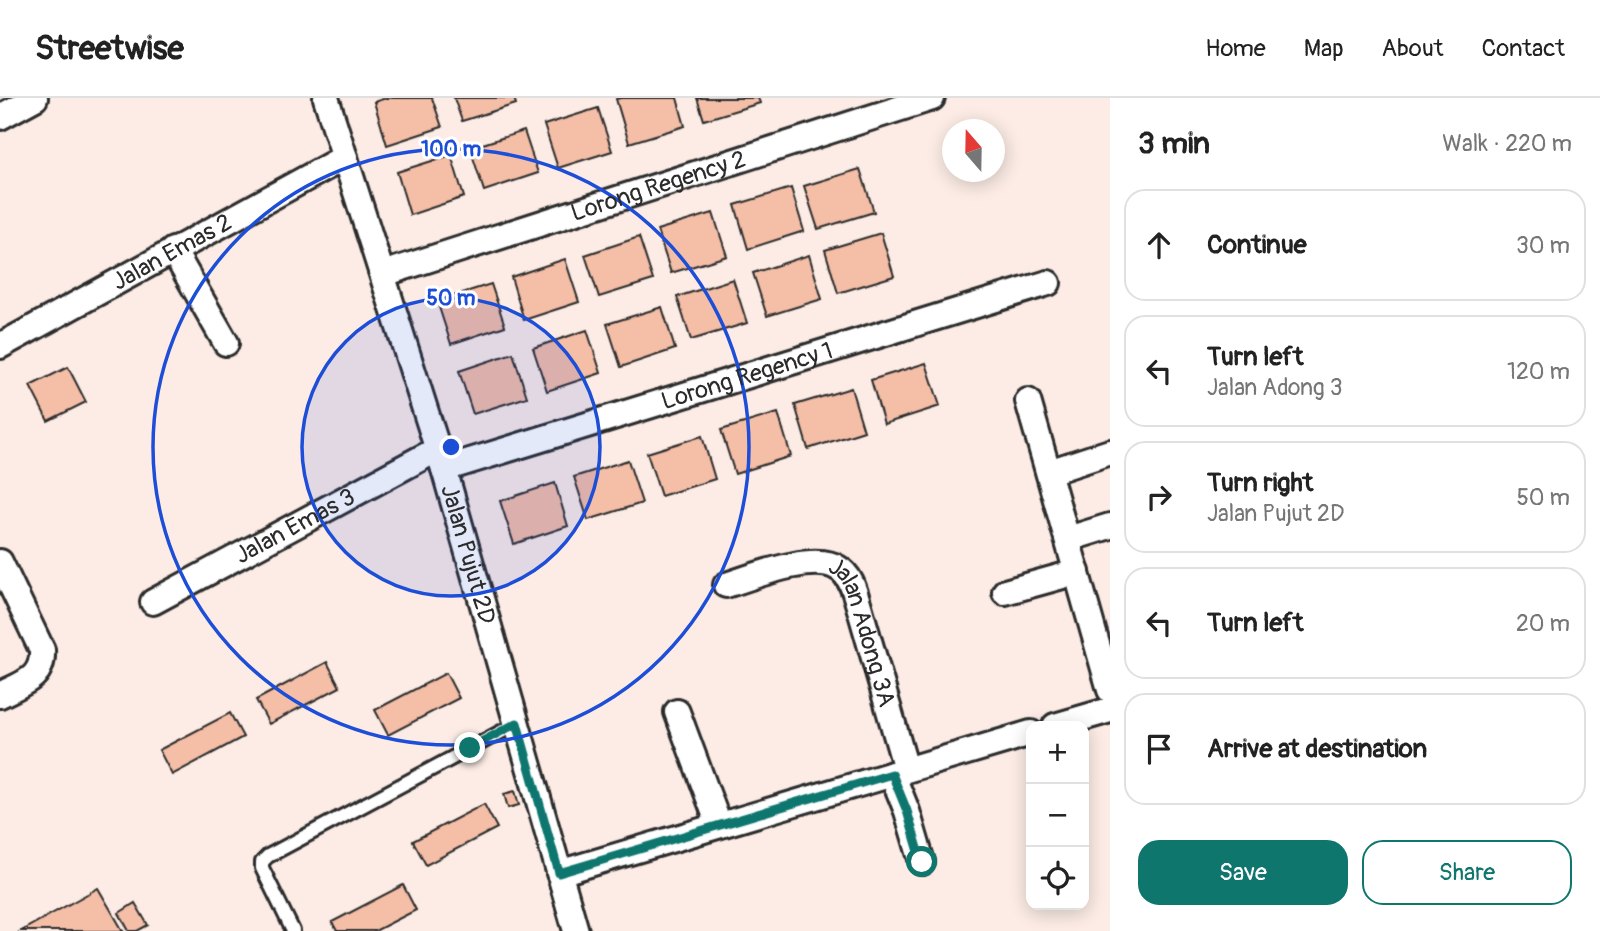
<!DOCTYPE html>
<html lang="en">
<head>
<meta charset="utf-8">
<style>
	body { margin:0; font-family:Pangolin,sans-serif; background:#f6f6f6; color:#222 }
	.controls { position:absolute; right:21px; bottom:21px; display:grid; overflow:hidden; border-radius:14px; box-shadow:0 4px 18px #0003 }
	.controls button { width:63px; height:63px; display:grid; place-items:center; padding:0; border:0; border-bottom:2px solid #e0e0e0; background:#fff; color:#222; font:35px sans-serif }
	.compass { position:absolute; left:942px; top:21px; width:63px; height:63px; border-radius:50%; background:#fff; box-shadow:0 4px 18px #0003; rotate:340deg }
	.stop { position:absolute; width:21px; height:21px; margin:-16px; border:5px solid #0f766e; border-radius:50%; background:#fff }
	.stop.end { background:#0f766e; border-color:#fff; box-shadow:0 2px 7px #0008 }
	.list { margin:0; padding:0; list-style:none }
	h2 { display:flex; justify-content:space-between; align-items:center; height:91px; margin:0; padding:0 28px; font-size:30px }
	h2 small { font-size:23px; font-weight:400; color:#767676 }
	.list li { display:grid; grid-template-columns:46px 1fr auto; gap:21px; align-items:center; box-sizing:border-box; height:112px; margin:0 14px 14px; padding:0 14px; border:2px solid #e0e0e0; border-radius:21px }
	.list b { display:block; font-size:26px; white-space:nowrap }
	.list p { margin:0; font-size:23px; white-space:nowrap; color:#767676 }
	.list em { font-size:23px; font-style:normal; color:#767676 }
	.actions { display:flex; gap:14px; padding:21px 28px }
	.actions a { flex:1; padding:16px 0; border:2px solid #0f766e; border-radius:21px; text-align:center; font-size:24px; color:#0f766e }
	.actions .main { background:#0f766e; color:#fff }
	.icon { flex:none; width:38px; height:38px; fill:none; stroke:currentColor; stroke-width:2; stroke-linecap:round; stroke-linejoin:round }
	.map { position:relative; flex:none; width:1110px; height:833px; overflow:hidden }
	header { display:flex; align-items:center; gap:42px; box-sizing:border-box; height:98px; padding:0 35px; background:#fff; border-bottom:2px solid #e0e0e0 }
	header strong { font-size:33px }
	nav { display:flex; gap:38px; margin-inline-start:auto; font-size:24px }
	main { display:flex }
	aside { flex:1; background:#fff }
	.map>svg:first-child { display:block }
</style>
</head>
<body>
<header>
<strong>Streetwise</strong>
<nav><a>Home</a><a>Map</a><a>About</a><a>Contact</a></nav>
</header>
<main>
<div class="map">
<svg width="1110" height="833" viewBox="0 0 1110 833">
	<rect width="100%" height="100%" fill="#fcece5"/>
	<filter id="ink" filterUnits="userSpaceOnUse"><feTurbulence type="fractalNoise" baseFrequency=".0143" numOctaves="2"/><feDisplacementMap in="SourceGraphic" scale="14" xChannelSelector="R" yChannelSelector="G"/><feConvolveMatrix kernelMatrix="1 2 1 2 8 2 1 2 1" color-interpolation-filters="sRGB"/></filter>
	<g filter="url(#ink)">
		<g fill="#f4bea7" stroke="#2b2b2b" stroke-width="2">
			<polygon points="386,0 432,0 442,29 387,47 374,4"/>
			<polygon points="454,0 514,0 516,6 462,23"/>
			<polygon points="621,0 677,0 685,28 629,45 616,1"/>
			<polygon points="697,0 758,0 760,5 704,22"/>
			<polygon points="598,10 612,53 558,70 544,27"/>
			<polygon points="524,33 538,75 484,93 470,50"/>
			<polygon points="451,57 464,99 410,117 397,74"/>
			<polygon points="860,71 874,114 818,131 804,88"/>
			<polygon points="791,90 804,133 748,151 735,107"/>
			<polygon points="713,115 727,158 671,175 657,132"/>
			<polygon points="881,135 894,178 838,195 825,152"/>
			<polygon points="639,139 653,182 599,199 585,157"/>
			<polygon points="809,157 822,201 767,218 753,175"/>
			<polygon points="565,161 579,204 524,222 511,179"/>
			<polygon points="733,181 747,225 691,242 677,199"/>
			<polygon points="491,186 505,228 451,246 437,203"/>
			<polygon points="662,209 675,251 621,269 607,226"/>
			<polygon points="587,232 601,275 547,293 533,250"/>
			<polygon points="513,255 527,299 473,316 459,273"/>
			<polygon points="926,265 940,308 884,326 871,282"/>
			<polygon points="68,269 86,304 48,323 30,288"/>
			<polygon points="851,290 864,333 808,351 795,307"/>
			<polygon points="778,315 791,358 735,376 721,332"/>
			<polygon points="702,338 715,381 661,398 647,355"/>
			<polygon points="628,362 642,405 588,422 574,379"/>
			<polygon points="555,385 568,428 514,446 500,403"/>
			<polygon points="327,564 340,589 269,626 256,602"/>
			<polygon points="446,575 459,600 388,637 375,612"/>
			<polygon points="230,615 243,639 172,677 159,652"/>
			<polygon points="515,693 519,707 508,710 504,696"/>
			<polygon points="484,706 497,730 426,767 413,743"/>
			<polygon points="403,787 416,812 375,833 337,833 332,824"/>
			<polygon points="98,790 123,833 21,833"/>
			<polygon points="135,805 148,827 137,833 129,833 119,815"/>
		</g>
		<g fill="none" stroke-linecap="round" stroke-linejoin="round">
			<defs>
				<polyline id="lane" points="293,833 262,770 262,764 268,758 518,625"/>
				<g id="street">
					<path id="s1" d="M326,0L444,371L576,833"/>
					<polyline points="0,19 35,0"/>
					<polyline points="173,152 226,245"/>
					<path id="s2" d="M383,176L932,0"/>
					<path id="s3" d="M0,248L345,59"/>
					<polyline points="1028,303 1110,592"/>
					<path id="s4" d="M444,371L1048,185"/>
					<polyline points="1049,374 1110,354"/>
					<polyline points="1068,441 1110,428"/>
					<path d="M0,464L42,552C44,581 22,585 0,597"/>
					<path id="s5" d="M726,487C752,479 814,454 838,470C851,477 855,495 859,508L906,671"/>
					<polyline points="1005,494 1077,474"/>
					<path id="s6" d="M153,504L438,351"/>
					<polyline points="677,614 719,727"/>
					<polyline points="1055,628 1110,612"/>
					<polyline points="892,676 907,713 922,764"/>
					<polyline points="559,775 1031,635"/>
				</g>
			</defs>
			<use href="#lane" stroke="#2b2b2b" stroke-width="18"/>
			<use href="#street" stroke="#2b2b2b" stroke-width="30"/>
			<use href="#lane" stroke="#fff" stroke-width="12"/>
			<use href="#street" stroke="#fff" stroke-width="24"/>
		</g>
	</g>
	<g fill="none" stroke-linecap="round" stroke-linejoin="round" filter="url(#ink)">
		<polyline stroke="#0f766e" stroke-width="9" points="470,650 517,625 559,775 892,676 907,713 922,764"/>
	</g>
	<circle cx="451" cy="349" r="149" fill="#1d4ed8" fill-opacity=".12"/>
	<g fill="none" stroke="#1d4ed8" stroke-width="3.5">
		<circle cx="451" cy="349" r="149"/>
		<circle cx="451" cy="349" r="298"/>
	</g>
	<g text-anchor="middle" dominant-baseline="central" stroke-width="6" stroke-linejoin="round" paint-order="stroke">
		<g font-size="24" fill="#2b2b2b" stroke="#fff">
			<text stroke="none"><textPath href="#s2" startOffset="289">Lorong Regency 2</textPath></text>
			<text stroke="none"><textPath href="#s3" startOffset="196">Jalan Emas 2</textPath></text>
			<text stroke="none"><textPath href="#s4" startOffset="317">Lorong Regency 1</textPath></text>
			<text stroke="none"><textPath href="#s6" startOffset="161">Jalan Emas 3</textPath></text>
			<text stroke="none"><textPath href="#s1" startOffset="478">Jalan Pujut 2D</textPath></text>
			<text stroke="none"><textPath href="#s5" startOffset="186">Jalan Adong 3A</textPath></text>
		</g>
	</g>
	<circle cx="451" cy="349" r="10" fill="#1d4ed8" stroke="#fff" stroke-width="3.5"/>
	<g font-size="21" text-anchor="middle" font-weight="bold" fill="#1d4ed8" stroke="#fff" stroke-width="6" stroke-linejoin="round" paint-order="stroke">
		<text x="451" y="58">100 m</text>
		<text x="451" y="207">50 m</text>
	</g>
</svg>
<div class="controls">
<button>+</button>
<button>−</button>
<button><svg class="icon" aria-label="locate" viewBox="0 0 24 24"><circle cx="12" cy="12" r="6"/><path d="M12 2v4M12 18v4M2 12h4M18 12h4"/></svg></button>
</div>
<svg class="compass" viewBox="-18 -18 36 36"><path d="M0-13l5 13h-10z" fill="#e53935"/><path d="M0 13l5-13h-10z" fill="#767676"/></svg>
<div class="stop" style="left:922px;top:764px"></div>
<div class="stop end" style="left:470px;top:650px"></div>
</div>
<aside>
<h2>3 min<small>Walk · 220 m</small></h2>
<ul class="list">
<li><svg class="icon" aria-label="ahead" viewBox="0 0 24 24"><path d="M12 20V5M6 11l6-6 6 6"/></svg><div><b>Continue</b></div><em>30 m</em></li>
<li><svg class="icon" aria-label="left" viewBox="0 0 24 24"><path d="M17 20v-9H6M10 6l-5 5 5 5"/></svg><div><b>Turn left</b><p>Jalan Adong 3</p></div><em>120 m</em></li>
<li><svg class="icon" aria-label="right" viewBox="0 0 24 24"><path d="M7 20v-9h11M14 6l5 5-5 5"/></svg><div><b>Turn right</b><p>Jalan Pujut 2D</p></div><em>50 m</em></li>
<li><svg class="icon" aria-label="left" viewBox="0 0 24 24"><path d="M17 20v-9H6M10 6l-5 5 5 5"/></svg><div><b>Turn left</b></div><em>20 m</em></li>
<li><svg class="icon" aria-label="arrive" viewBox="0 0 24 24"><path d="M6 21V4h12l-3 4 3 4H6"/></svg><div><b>Arrive at destination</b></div></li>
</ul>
<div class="actions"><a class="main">Save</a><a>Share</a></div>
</aside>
</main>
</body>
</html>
